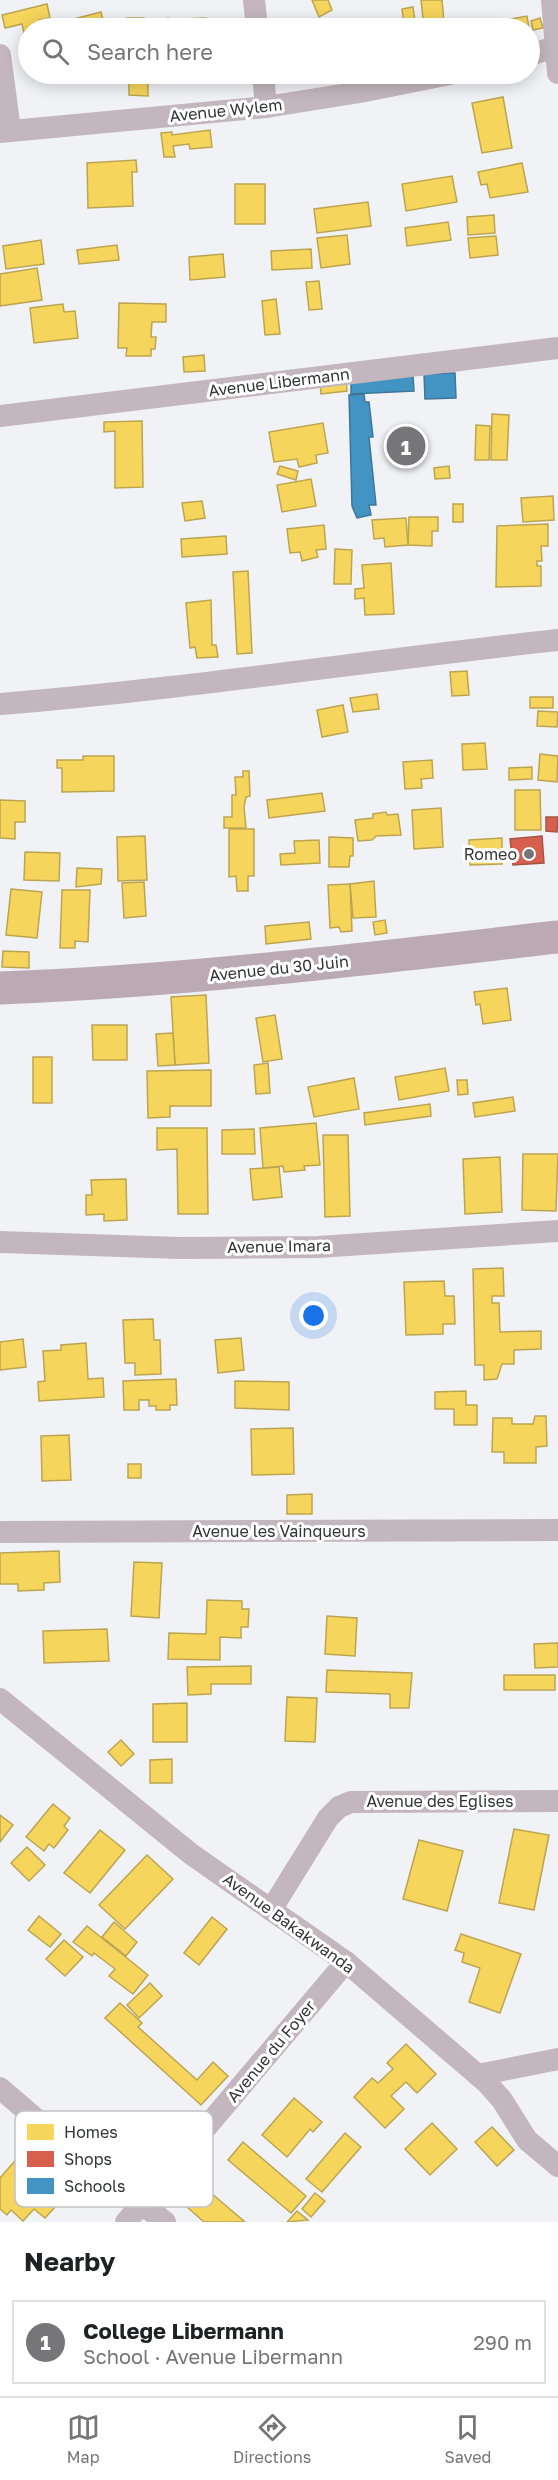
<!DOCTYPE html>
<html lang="en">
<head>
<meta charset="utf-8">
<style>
	body { margin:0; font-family:"Golos Text",sans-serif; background:#f6f6f6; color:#202124 }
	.you { position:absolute; left:314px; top:1316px; width:21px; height:21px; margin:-15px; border:4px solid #fff; border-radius:50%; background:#1a73e8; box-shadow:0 0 0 9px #1a73e833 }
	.badge { display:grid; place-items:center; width:39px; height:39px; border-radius:50%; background:#767679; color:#fff; font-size:20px; font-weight:700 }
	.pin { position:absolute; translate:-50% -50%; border:3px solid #fff; box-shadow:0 2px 6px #0006 }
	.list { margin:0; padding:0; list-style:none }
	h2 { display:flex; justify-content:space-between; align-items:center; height:78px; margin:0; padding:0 24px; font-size:26px }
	h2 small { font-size:20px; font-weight:400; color:#757577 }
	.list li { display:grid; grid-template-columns:39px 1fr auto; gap:18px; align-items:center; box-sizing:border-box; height:84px; margin:0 12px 12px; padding:0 12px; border:2px solid #e0e0e0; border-radius:0px }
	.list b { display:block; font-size:22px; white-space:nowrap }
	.list p { margin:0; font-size:20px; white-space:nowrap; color:#757577 }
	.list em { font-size:20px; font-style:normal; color:#757577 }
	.icon { flex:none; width:33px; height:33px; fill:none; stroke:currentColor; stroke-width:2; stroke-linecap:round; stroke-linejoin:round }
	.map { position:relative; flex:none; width:558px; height:2222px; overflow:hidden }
	.search { position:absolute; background:#fff; box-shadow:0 3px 15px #0003; left:18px; right:18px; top:18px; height:66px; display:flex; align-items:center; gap:15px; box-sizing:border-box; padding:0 21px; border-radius:33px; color:#757577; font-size:22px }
	.sheet { height:174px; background:#fff }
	nav { display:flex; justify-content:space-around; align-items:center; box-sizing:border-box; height:84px; border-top:2px solid #e0e0e0; background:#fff; font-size:16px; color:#757577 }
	nav a { display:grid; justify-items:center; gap:3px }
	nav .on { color:#767679 }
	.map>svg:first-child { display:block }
</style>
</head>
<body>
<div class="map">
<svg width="558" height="2222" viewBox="0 0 558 2222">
	<rect width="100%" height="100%" fill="#f1f2f6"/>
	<g fill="#f6d55c" stroke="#bca551" stroke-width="1.5">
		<polygon points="312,0 328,0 332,10 319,17"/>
		<polygon points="421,0 442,0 444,22 436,23 437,28 424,28"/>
		<polygon points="47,4 50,18 39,20 41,28 28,28 28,32 24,33 22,24 5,28 2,15"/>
		<polygon points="413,7 416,28 383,28 404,23 402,9"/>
		<polygon points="101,12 105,28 68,28 66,21"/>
		<polygon points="527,16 529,28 501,28 499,21"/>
		<polygon points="127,18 144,18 144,28 128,28"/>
		<polygon points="168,18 180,28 155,28 160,28 160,25 163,25"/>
		<polygon points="206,18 206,28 183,28 183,19"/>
		<polygon points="540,18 543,28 533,30 531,21"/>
		<polygon points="129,74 148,74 148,96 129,95"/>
		<polygon points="503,97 512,148 482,153 472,103"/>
		<polygon points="210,130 212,147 190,149 189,144 173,146 175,157 164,157 161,133 172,132 172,135"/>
		<polygon points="136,160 137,172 132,172 133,206 88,208 87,163"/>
		<polygon points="522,163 528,192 490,198 487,184 481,185 478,172"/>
		<polygon points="452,176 457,202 406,211 402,184"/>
		<rect x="235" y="184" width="30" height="40"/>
		<polygon points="368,202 371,226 317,233 314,209"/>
		<polygon points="494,215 495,233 468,235 467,217"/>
		<polygon points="448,222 451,240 407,246 405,228"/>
		<polygon points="347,235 350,264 321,268 317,238"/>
		<polygon points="496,236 498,255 470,258 468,238"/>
		<polygon points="41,240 44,264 6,269 3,246"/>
		<polygon points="117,245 119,260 79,264 77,250"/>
		<polygon points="311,249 312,268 272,270 271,251"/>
		<polygon points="223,254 225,277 190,280 189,257"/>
		<polygon points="37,268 42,300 0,306 0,274"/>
		<polygon points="319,281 322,309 309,310 306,282"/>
		<polygon points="276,299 280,334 265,335 262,301"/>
		<polygon points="119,303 166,304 166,322 152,322 151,337 156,337 155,349 151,349 151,356 126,356 127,348 118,348"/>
		<polygon points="63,304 64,312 75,311 78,338 34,343 30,308"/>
		<polygon points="204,355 205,371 184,372 183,357"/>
		<polygon points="346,378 347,391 321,394 320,381"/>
		<polygon points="492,414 509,415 507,460 491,460"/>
		<polygon points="142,421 143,487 115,488 115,431 104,432 104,422"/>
		<polygon points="323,423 328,453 316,455 317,463 299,467 297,459 274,462 269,432"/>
		<polygon points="476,425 490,426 489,460 475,460"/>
		<polygon points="280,466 298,471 296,480 277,474"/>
		<polygon points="449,466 450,478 435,479 434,468"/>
		<polygon points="311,479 316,506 282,512 277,485"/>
		<polygon points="553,496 554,520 523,522 521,498"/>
		<polygon points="202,501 205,518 185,521 182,503"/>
		<rect x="453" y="504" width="10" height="18"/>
		<polygon points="409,517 438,517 438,531 432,531 432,546 408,545"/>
		<polygon points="406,518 408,545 385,547 384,538 374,539 372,520"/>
		<polygon points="548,524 548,546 541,546 542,561 537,561 537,566 541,566 541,586 496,587 497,526"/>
		<polygon points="324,525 326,549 316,550 318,557 302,561 300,552 290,553 287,529"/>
		<polygon points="226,536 227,554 182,557 181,539"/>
		<polygon points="335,549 352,550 351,584 334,584"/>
		<polygon points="391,563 394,614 365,615 364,598 355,599 355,589 364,588 362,565"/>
		<polygon points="248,571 252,653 237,654 233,572"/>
		<polygon points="211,600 212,645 216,645 218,657 197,658 195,647 190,648 186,603"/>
		<polygon points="467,671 469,695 452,696 450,672"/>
		<polygon points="377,694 379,709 353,712 350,698"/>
		<rect x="530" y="697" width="23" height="11"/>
		<polygon points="343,705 348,732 322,737 317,710"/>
		<polygon points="538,711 558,712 557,727 537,726"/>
		<polygon points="485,743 487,769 463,770 462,744"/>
		<polygon points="540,754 558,756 557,782 538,780"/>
		<polygon points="83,756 114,756 114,791 62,792 62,768 57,768 57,760 83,760"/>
		<polygon points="432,760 433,778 421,779 422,788 405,789 403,762"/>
		<polygon points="532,767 532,779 509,780 509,768"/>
		<polygon points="243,771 249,771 250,796 246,797 244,807 246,828 224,828 224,817 232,817 232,795 236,795 235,777 243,777"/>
		<polygon points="515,790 540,790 541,830 515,830"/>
		<polygon points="322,793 325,811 269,818 267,800"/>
		<polygon points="0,800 25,801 25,822 15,822 15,839 0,838"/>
		<polygon points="441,808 443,847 414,849 412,810"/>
		<polygon points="386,812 387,815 398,814 401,835 376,836 372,840 358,841 355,820 373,818 373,814"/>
		<polygon points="229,829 254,829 254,876 248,876 248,891 237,891 236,876 229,877"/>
		<polygon points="145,836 147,880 118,881 117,837"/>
		<polygon points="329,837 353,838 353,856 350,856 349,867 329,867"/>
		<polygon points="502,838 502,864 470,865 469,840"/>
		<polygon points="319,840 320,863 281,865 280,854 295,853 294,841"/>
		<polygon points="25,852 60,853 59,881 24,880"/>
		<polygon points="77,868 102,869 101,884 76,887"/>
		<polygon points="374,881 376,917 353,918 350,884"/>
		<polygon points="144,882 146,916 124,918 122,883"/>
		<polygon points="350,884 352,931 341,932 339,927 330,928 328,885"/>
		<polygon points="11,889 42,892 37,938 6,935"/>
		<polygon points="62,890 90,890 88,942 75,941 75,948 60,948"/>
		<polygon points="385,920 387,933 375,935 373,922"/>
		<polygon points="309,922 311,939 266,944 265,926"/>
		<polygon points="3,951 29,952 29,968 2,967"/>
		<polygon points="507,988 511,1020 483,1024 480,1004 476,1005 474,992"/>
		<polygon points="206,995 209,1063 175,1065 171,997"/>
		<polygon points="275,1015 282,1059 263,1062 256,1018"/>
		<polygon points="92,1025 127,1025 127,1060 93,1060"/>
		<polygon points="173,1033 175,1065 158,1066 156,1034"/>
		<rect x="33" y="1057" width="19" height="46"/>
		<polygon points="268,1063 270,1093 256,1094 254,1065"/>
		<polygon points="445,1068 449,1091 399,1100 395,1077"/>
		<polygon points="211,1070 211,1106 170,1106 170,1117 148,1118 147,1071"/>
		<polygon points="354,1078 359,1109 314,1117 308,1087"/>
		<polygon points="457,1080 467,1080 468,1094 458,1095"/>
		<polygon points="513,1097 515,1111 475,1117 473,1103"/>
		<polygon points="430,1104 431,1116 365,1125 364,1113"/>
		<polygon points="316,1123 320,1165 304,1166 305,1170 284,1172 283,1166 263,1168 260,1128"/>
		<polygon points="157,1128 207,1128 208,1214 178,1214 177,1149 157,1150"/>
		<polygon points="254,1129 255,1154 222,1154 222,1130"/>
		<polygon points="323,1135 348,1135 350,1216 325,1217"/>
		<polygon points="523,1154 558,1154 556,1211 522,1210"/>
		<polygon points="500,1157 502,1212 465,1214 463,1159"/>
		<polygon points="279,1167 282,1197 253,1200 250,1169"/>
		<polygon points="126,1179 127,1220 104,1221 104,1214 86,1215 86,1195 92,1195 91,1180"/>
		<polygon points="503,1268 504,1296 492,1296 492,1303 499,1303 500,1332 541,1331 541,1349 514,1350 514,1364 502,1364 497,1379 484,1380 484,1365 475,1365 473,1269"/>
		<polygon points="444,1281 445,1296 454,1296 455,1324 443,1324 443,1334 406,1335 404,1282"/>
		<polygon points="153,1319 154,1340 160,1340 161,1374 135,1375 135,1363 125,1363 123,1320"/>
		<polygon points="241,1338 244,1370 218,1373 215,1340"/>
		<polygon points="23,1339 26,1367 0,1370 0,1342"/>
		<polygon points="86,1343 88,1379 103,1378 104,1397 39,1401 38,1382 45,1381 43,1351 61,1350 61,1345"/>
		<polygon points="176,1379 177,1405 170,1405 170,1410 156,1410 156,1406 149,1406 149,1400 139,1400 139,1410 124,1410 123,1381"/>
		<polygon points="235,1381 289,1382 289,1410 235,1408"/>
		<polygon points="466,1391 466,1405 477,1405 477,1425 454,1425 454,1409 435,1409 435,1392"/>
		<polygon points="535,1416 546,1416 547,1446 536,1447 536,1463 504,1463 504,1452 492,1452 493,1418 512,1418 512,1424 533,1424"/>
		<polygon points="293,1428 294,1474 252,1475 251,1429"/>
		<polygon points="69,1435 71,1480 42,1481 41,1436"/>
		<rect x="128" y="1464" width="13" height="14"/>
		<polygon points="312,1494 312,1514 287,1514 287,1495"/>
		<polygon points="59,1551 60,1582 44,1583 44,1590 18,1591 18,1584 0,1584 0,1553"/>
		<polygon points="134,1562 162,1563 159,1618 131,1616"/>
		<polygon points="207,1600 242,1601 242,1609 249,1609 248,1627 241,1627 241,1638 220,1637 220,1660 168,1659 169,1633 206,1634"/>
		<polygon points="327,1616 357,1618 355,1656 325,1654"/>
		<polygon points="107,1629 109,1661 44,1663 43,1631"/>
		<polygon points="558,1643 558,1667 535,1668 534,1644"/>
		<polygon points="251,1666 251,1684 211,1684 211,1694 188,1695 187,1667"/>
		<polygon points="327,1670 412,1673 409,1708 390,1708 390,1694 326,1692"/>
		<rect x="504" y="1675" width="51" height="15"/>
		<polygon points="287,1697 317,1698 315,1742 285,1741"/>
		<polygon points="187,1703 187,1742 153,1742 153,1704"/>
		<polygon points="121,1740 134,1754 121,1766 108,1752"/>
		<polygon points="172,1759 172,1783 150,1783 150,1760"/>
		<polygon points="53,1804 70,1818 64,1826 68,1830 54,1848 49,1844 44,1851 26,1837"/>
		<polygon points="0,1815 13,1825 0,1842"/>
		<polygon points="514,1829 549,1835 534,1910 499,1903"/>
		<polygon points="100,1830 125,1850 90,1893 64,1873"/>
		<polygon points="419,1840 463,1851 447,1911 403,1899"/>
		<polygon points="27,1847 45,1865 29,1881 11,1863"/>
		<polygon points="147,1855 173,1879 125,1929 99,1905"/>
		<polygon points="39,1916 61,1934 50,1947 28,1930"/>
		<polygon points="212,1917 227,1929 199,1965 184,1953"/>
		<polygon points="114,1922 137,1942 126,1956 102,1937"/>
		<polygon points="87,1926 148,1975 133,1994 109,1976 115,1969 94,1953 92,1956 73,1942"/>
		<polygon points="461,1934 521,1954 500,2013 469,2002 480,1968 462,1962 464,1953 455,1950"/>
		<polygon points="64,1940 83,1957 65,1976 46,1959"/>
		<polygon points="150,1983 162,1996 139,2018 127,2005"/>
		<polygon points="120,2003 142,2023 138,2027 197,2080 213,2062 228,2076 201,2105 105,2018"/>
		<polygon points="406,2044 436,2074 417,2093 406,2082 391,2096 404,2109 385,2128 354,2097 372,2078 378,2083 393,2069 387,2063"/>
		<polygon points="294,2098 322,2122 313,2132 310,2129 287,2157 262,2135"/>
		<polygon points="432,2123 457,2149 430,2175 405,2149"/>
		<polygon points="492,2127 514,2150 497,2166 475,2142"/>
		<polygon points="345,2133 361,2147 322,2192 306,2179"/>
		<polygon points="243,2142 306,2196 291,2213 228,2160"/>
		<polygon points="21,2154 32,2164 23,2174 38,2187 48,2176 68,2193 45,2218 34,2209 23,2221 11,2210 7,2215 0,2209 0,2178"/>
		<polygon points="204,2187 245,2222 204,2222 187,2207"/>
		<polygon points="315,2193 325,2201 311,2217 302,2209"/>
		<polygon points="297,2211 308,2220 287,2222"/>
	</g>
	<g fill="#d6604d" stroke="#a55346" stroke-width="1.5">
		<polygon points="546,817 558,817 557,832 546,831"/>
		<polygon points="542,836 544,863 513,865 510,839"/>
	</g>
	<g fill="#4393c3" stroke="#3e7699" stroke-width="1.5">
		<polygon points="455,373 456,398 425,399 424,374"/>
		<polygon points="413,376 414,391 351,394 351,380"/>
		<polygon points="364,394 365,402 369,402 373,437 369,437 376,505 369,505 371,515 357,518 352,506 349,395"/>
	</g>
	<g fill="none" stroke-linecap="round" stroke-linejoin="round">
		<g stroke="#c4b6be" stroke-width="22">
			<polyline points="254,0 257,28"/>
			<polyline points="552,0 558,73"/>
			<polyline points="0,55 10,130"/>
			<polyline points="530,55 555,47"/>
			<polyline points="263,74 266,107"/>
			<polyline points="0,132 266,107 360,92 450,74"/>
			<polyline points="0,416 558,348"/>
			<path d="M0,704C187,689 372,660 558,640"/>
			<polyline points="0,1242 180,1248 318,1247 558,1231"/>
			<polyline points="0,1532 558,1530"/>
			<polyline points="0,1699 191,1854 346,1962 487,2083 502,2100 527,2140 558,2166"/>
			<polyline points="271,1910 328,1818 339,1807 351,1802 558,1801"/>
			<polyline points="478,2075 558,2059"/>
			<polyline points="0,2088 71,2149 165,2222"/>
			<polyline points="126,2222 346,1962"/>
		</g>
		<path stroke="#bbaab4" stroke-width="33" d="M0,988C187,981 372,958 558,937"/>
	</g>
	<circle fill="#767679" stroke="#fff" stroke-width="2" cx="529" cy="854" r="6"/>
	<g text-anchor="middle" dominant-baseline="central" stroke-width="6" stroke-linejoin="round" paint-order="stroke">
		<g font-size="16" fill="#333436" stroke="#fff">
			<text transform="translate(226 110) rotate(-6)">Avenue Wylem</text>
			<text transform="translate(279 382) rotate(-7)">Avenue Libermann</text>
			<text transform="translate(279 968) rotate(-6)">Avenue du 30 Juin</text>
			<text transform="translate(279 1246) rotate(-1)">Avenue Imara</text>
			<text x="279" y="1531">Avenue les Vainqueurs</text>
			<text x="440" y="1801">Avenue des Eglises</text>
			<text transform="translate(289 1923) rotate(36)">Avenue Bakakwanda</text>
			<text transform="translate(271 2051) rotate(-50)">Avenue du Foyer</text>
		</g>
		<g font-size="16" fill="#333436" stroke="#fff" text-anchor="end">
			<text x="517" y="854">Romeo</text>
		</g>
	</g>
	<rect x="15" y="2111" width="198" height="96" rx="9" fill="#fff" stroke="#c2c2c3" stroke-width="1.5"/>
	<rect x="27" y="2124" width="27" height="16" fill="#f6d55c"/>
	<rect x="27" y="2151" width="27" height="16" fill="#d6604d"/>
	<rect x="27" y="2178" width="27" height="16" fill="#4393c3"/>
	<g font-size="16" fill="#333436">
		<text x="64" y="2138">Homes</text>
		<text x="64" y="2165">Shops</text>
		<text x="64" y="2192">Schools</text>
	</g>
</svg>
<div class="you"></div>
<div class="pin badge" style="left:406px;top:446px">1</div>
<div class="search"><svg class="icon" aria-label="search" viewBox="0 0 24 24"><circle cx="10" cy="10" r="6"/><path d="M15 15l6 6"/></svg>Search here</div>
</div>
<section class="sheet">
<h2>Nearby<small></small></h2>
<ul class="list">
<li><span class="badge">1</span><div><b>College Libermann</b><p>School · Avenue Libermann</p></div><em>290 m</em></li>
</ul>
</section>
<nav>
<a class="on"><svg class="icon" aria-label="map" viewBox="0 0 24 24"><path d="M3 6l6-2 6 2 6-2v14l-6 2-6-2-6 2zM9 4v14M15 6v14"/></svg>Map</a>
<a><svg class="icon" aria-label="directions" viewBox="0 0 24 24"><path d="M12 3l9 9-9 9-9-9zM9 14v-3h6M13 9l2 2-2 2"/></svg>Directions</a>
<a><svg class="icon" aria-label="saved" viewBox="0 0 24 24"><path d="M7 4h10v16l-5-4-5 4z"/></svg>Saved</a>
</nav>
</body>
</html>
